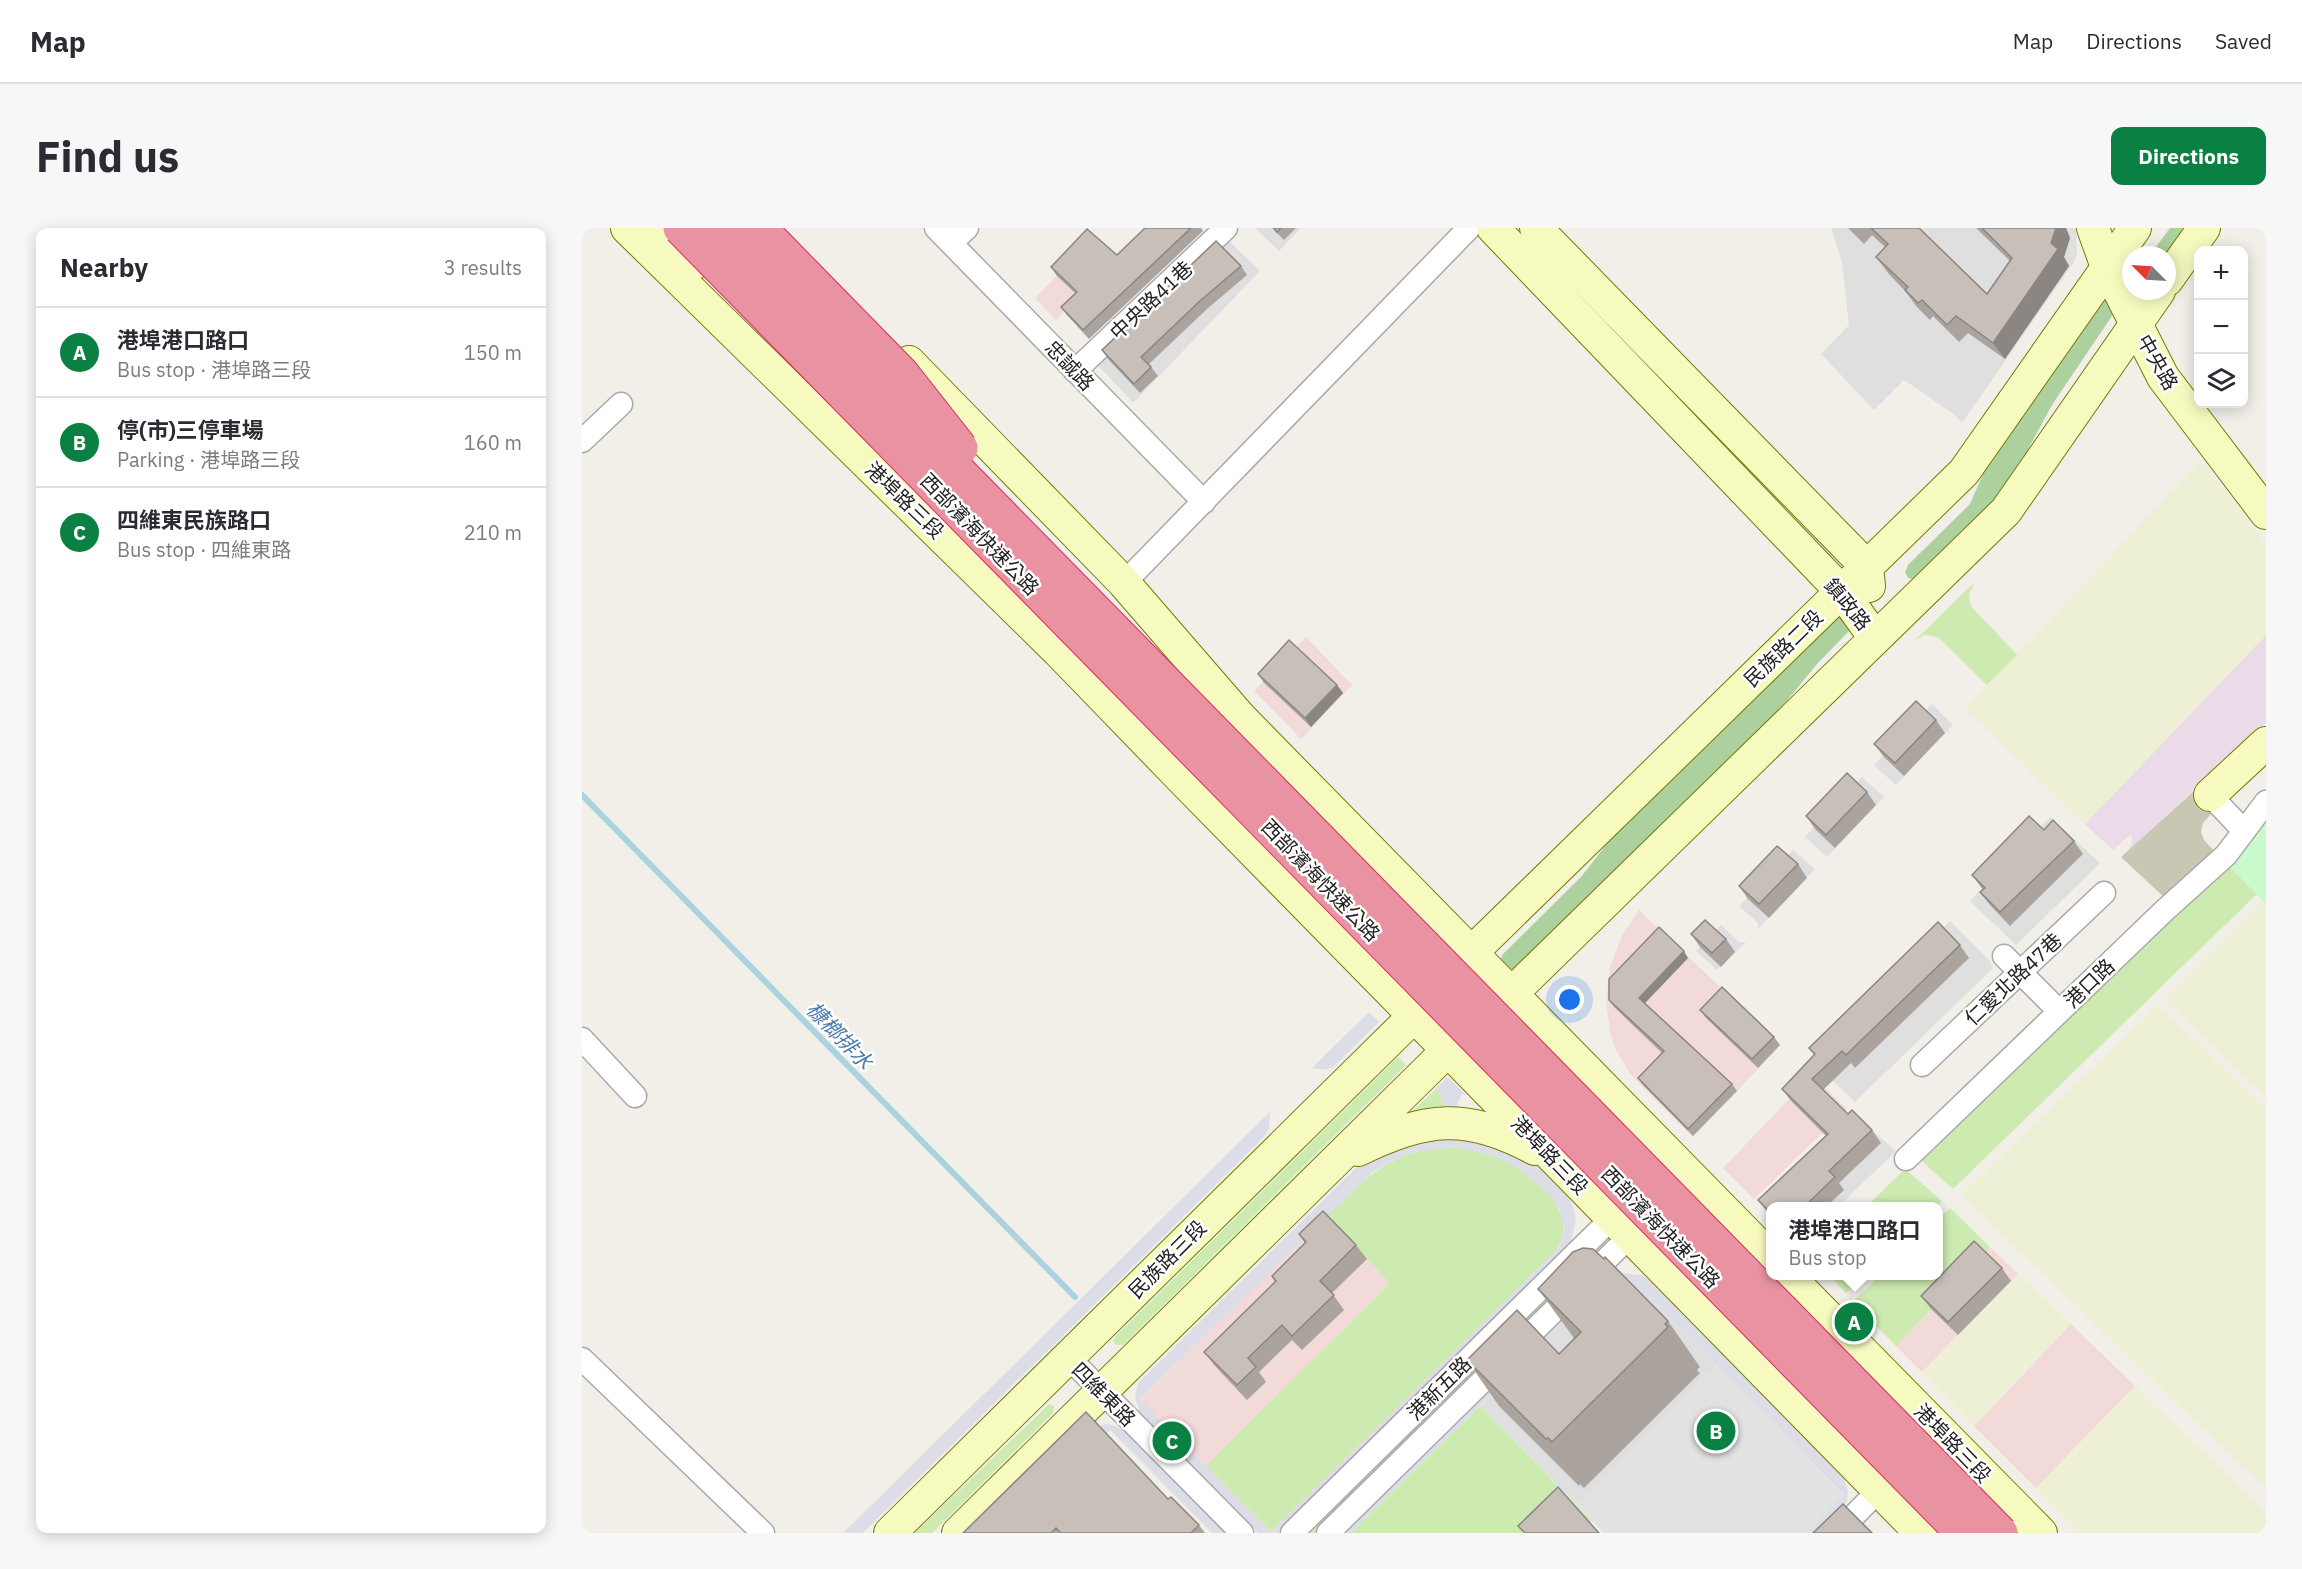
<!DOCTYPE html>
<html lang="en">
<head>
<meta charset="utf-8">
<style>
	body { margin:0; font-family:"IBM Plex Sans","Noto Sans TC",sans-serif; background:#f7f7f7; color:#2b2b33 }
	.controls { position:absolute; right:18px; top:18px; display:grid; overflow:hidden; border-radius:12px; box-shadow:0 3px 15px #0003 }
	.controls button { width:54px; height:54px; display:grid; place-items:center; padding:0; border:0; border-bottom:2px solid #e1e1e2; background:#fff; color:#2b2b33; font:30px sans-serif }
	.compass { position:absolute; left:1540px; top:18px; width:54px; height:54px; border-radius:50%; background:#fff; box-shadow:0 3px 15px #0003; rotate:294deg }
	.you { position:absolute; left:988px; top:772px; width:21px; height:21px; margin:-15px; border:4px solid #fff; border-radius:50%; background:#1a73e8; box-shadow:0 0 0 9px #1a73e833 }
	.badge { display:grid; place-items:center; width:39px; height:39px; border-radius:50%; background:#0b8043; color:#fff; font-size:20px; font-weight:700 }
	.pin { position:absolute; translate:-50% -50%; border:3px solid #fff; box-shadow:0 2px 6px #0006 }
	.popup { position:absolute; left:1184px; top:974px; width:177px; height:78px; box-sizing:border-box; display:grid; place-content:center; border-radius:12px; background:#fff; filter:drop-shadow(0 2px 4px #0005); font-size:20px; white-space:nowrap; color:#7c7c81 }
	.popup b { font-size:22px; color:#2b2b33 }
	.popup::after { content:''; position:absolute; left:50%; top:100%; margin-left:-12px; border:12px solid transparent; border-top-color:#fff }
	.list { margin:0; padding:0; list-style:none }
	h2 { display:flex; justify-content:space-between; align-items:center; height:78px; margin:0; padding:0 24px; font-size:26px }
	h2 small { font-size:20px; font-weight:400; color:#7c7c81 }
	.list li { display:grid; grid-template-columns:39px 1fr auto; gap:18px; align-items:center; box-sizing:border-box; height:90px; padding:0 24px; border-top:2px solid #e1e1e2 }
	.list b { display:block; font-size:22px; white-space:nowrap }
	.list p { margin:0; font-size:20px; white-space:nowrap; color:#7c7c81 }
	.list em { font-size:20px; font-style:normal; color:#7c7c81 }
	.icon { flex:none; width:33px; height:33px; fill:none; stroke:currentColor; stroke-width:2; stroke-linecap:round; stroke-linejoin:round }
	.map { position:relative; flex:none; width:1684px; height:1305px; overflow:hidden; border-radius:12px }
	header { display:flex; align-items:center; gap:36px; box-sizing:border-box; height:84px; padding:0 30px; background:#fff; border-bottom:2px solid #e1e1e2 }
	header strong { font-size:28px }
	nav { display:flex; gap:33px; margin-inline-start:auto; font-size:21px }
	.intro { display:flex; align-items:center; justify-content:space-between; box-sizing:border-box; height:144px; padding:0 36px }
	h1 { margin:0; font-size:42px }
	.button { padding:15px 27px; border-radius:12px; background:#0b8043; color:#fff; font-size:21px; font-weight:700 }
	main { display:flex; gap:36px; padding:0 36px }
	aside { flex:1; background:#fff; border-radius:12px; box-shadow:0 3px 15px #0003 }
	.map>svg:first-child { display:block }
</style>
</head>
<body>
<header>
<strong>Map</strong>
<nav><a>Map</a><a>Directions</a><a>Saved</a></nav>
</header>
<div class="intro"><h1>Find us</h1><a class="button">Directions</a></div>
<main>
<aside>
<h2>Nearby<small>3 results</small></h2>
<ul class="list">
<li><span class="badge">A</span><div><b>港埠港口路口</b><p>Bus stop · 港埠路三段</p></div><em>150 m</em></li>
<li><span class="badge">B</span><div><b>停(市)三停車場</b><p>Parking · 港埠路三段</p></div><em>160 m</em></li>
<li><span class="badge">C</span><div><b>四維東民族路口</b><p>Bus stop · 四維東路</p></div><em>210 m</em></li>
</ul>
</aside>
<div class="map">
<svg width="1684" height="1305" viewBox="0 0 1684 1305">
	<rect width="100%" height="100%" fill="#f2efe9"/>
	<g fill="#e0dfdf">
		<polygon points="673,0 719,0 697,23"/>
		<polygon points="1249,0 1494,0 1495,26 1492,34 1380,195 1373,187 1322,152 1292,182 1239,126 1267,97 1260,34"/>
		<polygon points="646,12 678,43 551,175 514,135"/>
		<polygon points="1350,476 1371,497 1314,557 1292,537"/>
		<polygon points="1280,549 1302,569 1245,629 1223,609"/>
		<polygon points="1468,589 1518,635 1434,717 1388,673"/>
		<polygon points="1211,622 1233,641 1176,701 1176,695 1157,678"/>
		<polygon points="1368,693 1408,733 1411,740 1273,874 1232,835"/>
		<polygon points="1139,697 1157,714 1164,714 1135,742 1114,723"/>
		<polygon points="1279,893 1314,923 1257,978 1190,978"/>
		<polygon points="1052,1059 1063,1065 1134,1137 995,1277 898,1178 1010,1067"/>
	</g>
	<g fill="#f2dad9">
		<polygon points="514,7 535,29 474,92 453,70"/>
		<polygon points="724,409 770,457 719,511 672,463"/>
		<polygon points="1057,682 1199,817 1111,909 1048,846 1033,820 1029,809 1024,774 1028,739 1040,708"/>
		<polygon points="1230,847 1265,881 1172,971 1141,940"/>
		<polygon points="743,989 808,1055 624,1238 558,1172"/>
		<polygon points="1408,1019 1436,1046 1340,1144 1314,1118"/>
		<polygon points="1489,1096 1553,1158 1454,1260 1392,1198"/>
	</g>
	<polygon fill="#ebdbe8" points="1684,407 1684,495 1545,624 1550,615 1549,606 1531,622 1503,596"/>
	<polygon fill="#c7c7b4" points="1611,564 1630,585 1621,595 1619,604 1622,612 1635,626 1584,671 1539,629"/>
	<g fill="#eef0d5">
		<polygon points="1619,232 1684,316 1684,407 1503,596 1383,481"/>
		<polygon points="1681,673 1684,676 1684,869 1582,771"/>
		<polygon points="1576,777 1684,881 1684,1261 1379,967"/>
		<polygon points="1436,1046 1489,1096 1392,1198 1340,1144"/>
		<polygon points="1553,1158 1684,1284 1684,1305 1497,1305 1454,1260"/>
	</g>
	<g fill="#cdebb0">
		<polygon points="1393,354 1387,366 1389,378 1435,427 1405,457 1356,409 1342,407 1333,412"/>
		<polygon points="1645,636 1675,666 1371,961 1335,929"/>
		<polygon points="816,829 824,837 541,1117 534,1117 531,1114 533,1109"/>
		<polygon points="854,861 857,863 863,881 826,888"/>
		<path d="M866,919C882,920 897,922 912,928C947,941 1002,983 973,1024L689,1304L624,1238L808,1055L743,989C783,951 808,922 866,919Z"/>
		<polygon points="1323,941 1360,973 1354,978 1285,978"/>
		<polygon points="1368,980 1408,1019 1314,1118 1270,1074 1298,1048 1356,1048 1356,991"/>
		<polygon points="999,1034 1003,1039 732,1305 724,1305"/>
		<polygon points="1247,1048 1282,1048 1264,1065"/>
		<polygon points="467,1176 472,1178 471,1185 350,1305 333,1305"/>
		<polygon points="898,1178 1010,1293 998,1305 769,1305"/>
	</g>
	<g fill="#add19e">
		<polygon points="1588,0 1605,0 1585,27 1568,27"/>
		<polygon points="1523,72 1531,72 1532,85 1470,177 1436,240 1403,285 1333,352 1326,350 1323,344 1326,337 1388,276 1404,239"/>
		<polygon points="1260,387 1270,396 1267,403 1235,436 1194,486 935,739 926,743 918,733 921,726 999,649 1046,589 1254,390"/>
	</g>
	<polygon fill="#c8facc" points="1684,596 1684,676 1649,640"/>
	<polygon fill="#e2e2e2" points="1134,1137 1262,1268 1225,1305 1022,1305 995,1277"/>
	<g fill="#dddde8" fill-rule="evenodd">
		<polygon points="787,784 797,794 793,798 751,839 741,842 730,840"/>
		<polygon points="866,849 884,867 880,866 873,881 863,882 857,863 852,862"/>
		<polygon points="688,884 687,901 680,911 281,1305 261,1305"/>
		<path d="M873,905L950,932L963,943L985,966L991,979L994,991L989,1014L984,1021L696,1305H676L559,1187L553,1170L556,1155L778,936L788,929ZM873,919L913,928L937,941L951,952L971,971L978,982L982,1001L978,1017L971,1026L689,1304L558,1171L791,944L812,932L832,924Z"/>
		<polygon points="1039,1045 1059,1047 1076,1058 1260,1246 1266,1262 1265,1273 1261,1282 1239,1305 1225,1305 1262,1267 1065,1067 1052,1059 1010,1067 769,1305 761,1305 1016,1054"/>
		<polygon points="523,1196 534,1198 543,1203 644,1305 630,1305 528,1202 423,1305 403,1305 515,1198"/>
	</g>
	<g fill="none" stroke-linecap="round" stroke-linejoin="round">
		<polyline stroke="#aad3df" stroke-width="6" points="0,567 493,1069"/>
		<defs>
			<g id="street">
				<polyline points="354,0 622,274"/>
				<polyline points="369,15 385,0"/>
				<polyline points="493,143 644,0"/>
				<polyline points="0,213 39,176"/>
				<polyline points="542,355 887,0"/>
				<polyline points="1628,567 1662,603"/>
				<polyline points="1422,728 1477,783"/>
				<polyline points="0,811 53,868"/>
				<polyline points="1340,837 1522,665"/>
				<polyline points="1324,931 1582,683 1644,627 1684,574"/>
				<polyline points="486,1129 660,1305"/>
				<polyline points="0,1131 181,1305"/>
				<polyline points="710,1305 1030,990"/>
				<polyline points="746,1305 1048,1008"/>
				<polyline points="1255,1305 1297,1262"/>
			</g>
			<g id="secondary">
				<polyline points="45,0 476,423 597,548 1339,1305"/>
				<polyline points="78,0 113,35"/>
				<polyline points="911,0 1260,364 1293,410"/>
				<polyline points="954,0 1285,339 1287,358"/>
				<polyline points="1511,0 1525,39 1581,149 1684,285"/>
				<polyline points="1585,52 1622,0"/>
				<polyline points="327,134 542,355 658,489 1188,1029"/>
				<polyline points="1628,567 1684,515"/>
				<path d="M776,922C844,889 885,884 953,921"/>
				<polyline points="1206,1048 1459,1305"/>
				<polyline points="308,1305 832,788 890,724 1382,244 1553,0"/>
				<polyline points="376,1305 866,822 930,765 1424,283 1577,63"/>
			</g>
		</defs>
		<use href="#street" stroke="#a9a9a9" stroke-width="25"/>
		<use href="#secondary" stroke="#707d05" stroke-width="34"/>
		<use href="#street" stroke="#fff" stroke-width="22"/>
		<use href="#secondary" stroke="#f7fabf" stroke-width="32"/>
		<defs>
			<g id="highway-bridge">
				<polyline points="98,0 1380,1305"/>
				<polyline points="138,0 1419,1305"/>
				<polyline points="178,0 320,145 379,220"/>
			</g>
		</defs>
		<use href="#highway-bridge" stroke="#dc2a67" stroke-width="35" stroke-linecap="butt"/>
		<use href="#highway-bridge" stroke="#e892a2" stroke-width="33"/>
	</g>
	<g fill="#aba49e">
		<polygon points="563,0 619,0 621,3 507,111 485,87 479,79 493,65 475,48 469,39 535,27"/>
		<polygon points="690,0 714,0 702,12"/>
		<polygon points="1266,0 1337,0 1405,66 1428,33 1394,0 1484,0 1488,10 1482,29 1487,38 1423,131 1386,105 1377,114 1351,88 1348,92 1335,79 1323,63 1306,45 1294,29 1303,19 1290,7 1282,16"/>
		<polygon points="659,38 665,47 625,81 567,136 576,148 558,165 526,131 520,122"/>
		<polygon points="676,446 755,457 761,465 729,499 682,455"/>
		<polygon points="1354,492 1363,505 1322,548 1302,529 1292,516"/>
		<polygon points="1285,564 1294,577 1253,620 1233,601 1224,588"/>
		<polygon points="1462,602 1492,613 1501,626 1428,698 1408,677 1398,664 1401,662 1390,647"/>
		<polygon points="1216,636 1225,650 1187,690 1166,671 1157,658"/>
		<polygon points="1109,706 1144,711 1153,724 1139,739 1118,719"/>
		<polygon points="1378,717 1387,730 1273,840 1269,835 1241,862 1266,886 1290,902 1299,915 1257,955 1262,962 1245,978 1188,978 1188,988 1176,972 1244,908 1209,873 1200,861 1232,827 1227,820"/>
		<polygon points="1106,730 1063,775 1150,856 1155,863 1111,908 1061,857 1056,850 1080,825 1032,779 1027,772"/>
		<polygon points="1118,782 1192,809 1198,817 1176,840 1124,790"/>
		<polygon points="717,1006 774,1017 785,1031 750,1065 762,1082 720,1122 710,1112 677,1144 684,1154 665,1172 633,1138 622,1124 693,1054 690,1048 723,1015"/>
		<polygon points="1420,1040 1429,1053 1376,1107 1349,1081 1339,1068"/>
		<polygon points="956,1061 1086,1093 1118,1139 1115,1142 1118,1145 1002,1260 998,1256 997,1258 917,1178 885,1132 977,1126 992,1110"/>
		<polygon points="586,1271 617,1297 623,1305 381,1305"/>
	</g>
	<g fill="#8b8681">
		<polygon points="1474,0 1484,0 1488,10 1482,29 1487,38 1423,131 1411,115 1469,15"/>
		<polygon points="755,457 761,465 729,499 723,490"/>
		<polygon points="1102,723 1106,730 1062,776 1057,770"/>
	</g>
	<g fill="#c7bfb8" stroke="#8b8681" stroke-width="1.5">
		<polygon points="563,0 609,0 501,102 479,79 495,64 469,39 505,1 535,27"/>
		<polygon points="692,0 699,0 695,4"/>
		<polygon points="1289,0 1337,0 1405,66 1430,30 1400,0 1474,0 1469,15 1476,21 1411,115 1374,88 1365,97 1340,72 1336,75 1323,62 1326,59 1294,29 1306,16"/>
		<polygon points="634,13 659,38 619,72 559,129 569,139 552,156 520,122"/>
		<polygon points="707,412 755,457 723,490 676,446"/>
		<polygon points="1334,473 1354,492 1313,535 1292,516"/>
		<polygon points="1265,545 1285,564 1244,607 1224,588"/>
		<polygon points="1447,588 1462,602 1471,592 1492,613 1418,684 1398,664 1403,660 1390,647"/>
		<polygon points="1195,618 1216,636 1177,676 1157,658"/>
		<polygon points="1123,692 1144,711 1130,725 1109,706"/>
		<polygon points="1356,694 1378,717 1264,827 1260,823 1230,851 1266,886 1270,882 1290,902 1247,943 1253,949 1227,974 1234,978 1188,978 1188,984 1176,972 1246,906 1200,861 1233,826 1227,820"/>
		<polygon points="1077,699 1102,723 1057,770 1150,856 1106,901 1056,850 1082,823 1027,772 1027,751"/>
		<polygon points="1140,759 1192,809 1170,831 1118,782"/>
		<polygon points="741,983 774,1017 738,1053 752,1067 710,1108 700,1097 666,1130 674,1139 655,1157 622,1124 694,1053 690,1048 724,1014 717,1006"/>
		<polygon points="1392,1013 1420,1040 1366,1094 1339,1068"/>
		<polygon points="1001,1020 1011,1021 1022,1031 1023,1029 1086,1093 1083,1096 1086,1099 970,1214 966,1210 964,1211 885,1132 935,1082 977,1126 999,1104 956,1061 991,1024"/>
		<polygon points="504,1184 586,1271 589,1269 617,1297 609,1305 479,1305 474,1300 469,1305 381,1305"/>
		<polygon points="976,1259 1016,1304 1017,1305 943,1305 936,1298"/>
		<polygon points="1261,1276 1290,1305 1231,1305"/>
	</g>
	<g text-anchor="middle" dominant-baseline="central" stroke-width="5" stroke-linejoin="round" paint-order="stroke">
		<g font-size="20" fill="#222" stroke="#fff">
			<text transform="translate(569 72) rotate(-43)">中央路41巷</text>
			<text transform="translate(1576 134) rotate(60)">中央路</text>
			<text transform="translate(488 137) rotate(46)">忠誠路</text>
			<text transform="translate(323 272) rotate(44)">港埠路三段</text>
			<text transform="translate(398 306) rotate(46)">西部濱海快速公路</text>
			<text transform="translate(1266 376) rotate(51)">鎮政路</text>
			<text transform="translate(1201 420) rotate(-44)">民族路二段</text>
			<text transform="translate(739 652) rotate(46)">西部濱海快速公路</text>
			<text transform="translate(1431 751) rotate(-43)">仁愛北路47巷</text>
			<text transform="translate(1507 755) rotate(-44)">港口路</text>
			<text transform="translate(968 927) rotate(46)">港埠路三段</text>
			<text transform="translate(1079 999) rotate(46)">西部濱海快速公路</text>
			<text transform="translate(585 1031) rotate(-45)">民族路三段</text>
			<text transform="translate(857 1160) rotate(-45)">港新五路</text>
			<text transform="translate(522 1166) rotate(45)">四維東路</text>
			<text transform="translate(1371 1215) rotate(46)">港埠路三段</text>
		</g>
		<g font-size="21" font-style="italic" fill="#4a7aab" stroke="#fff">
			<text transform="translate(258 807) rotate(46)">槺榔排水</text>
		</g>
	</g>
</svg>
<div class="controls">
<button>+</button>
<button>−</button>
<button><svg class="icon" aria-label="layers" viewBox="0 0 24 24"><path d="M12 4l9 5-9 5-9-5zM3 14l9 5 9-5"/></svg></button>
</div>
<svg class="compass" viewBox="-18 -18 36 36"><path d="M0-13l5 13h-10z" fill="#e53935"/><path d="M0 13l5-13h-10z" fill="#7c7c81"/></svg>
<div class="you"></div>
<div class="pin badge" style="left:1272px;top:1094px">A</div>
<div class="popup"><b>港埠港口路口</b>Bus stop</div>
<div class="pin badge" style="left:1134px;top:1203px">B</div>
<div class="pin badge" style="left:590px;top:1213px">C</div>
</div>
</main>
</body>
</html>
